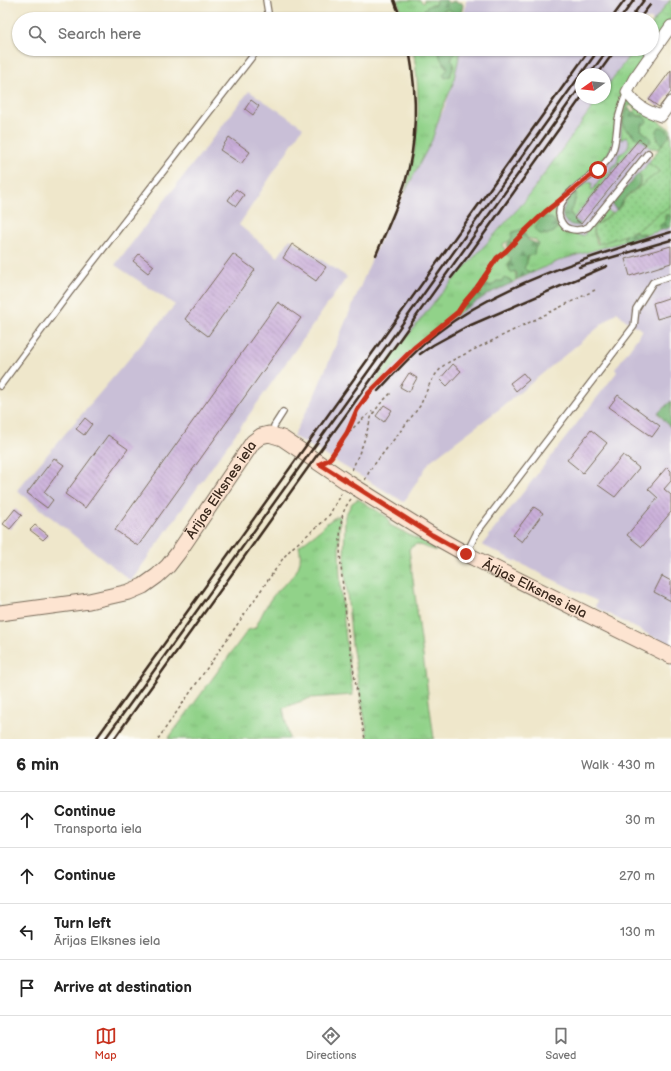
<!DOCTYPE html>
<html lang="en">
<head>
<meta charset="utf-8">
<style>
	body { margin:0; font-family:"Balsamiq Sans",sans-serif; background:#f6f6f6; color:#222 }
	.compass { position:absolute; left:575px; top:68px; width:36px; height:36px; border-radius:50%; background:#fff; box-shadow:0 1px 3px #0004; rotate:255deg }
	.stop { position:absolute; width:12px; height:12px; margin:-9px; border:3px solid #c8321e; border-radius:50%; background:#fff }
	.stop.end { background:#c8321e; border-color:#fff; box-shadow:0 1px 4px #0008 }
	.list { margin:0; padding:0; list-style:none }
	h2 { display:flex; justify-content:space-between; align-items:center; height:52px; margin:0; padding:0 16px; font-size:17px }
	h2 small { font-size:13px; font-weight:400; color:#767676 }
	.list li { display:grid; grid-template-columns:26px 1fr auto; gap:12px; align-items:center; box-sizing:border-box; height:56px; padding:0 16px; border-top:1px solid #e0e0e0 }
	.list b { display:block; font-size:15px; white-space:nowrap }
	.list p { margin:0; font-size:13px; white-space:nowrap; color:#767676 }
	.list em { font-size:13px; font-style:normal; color:#767676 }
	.icon { flex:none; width:22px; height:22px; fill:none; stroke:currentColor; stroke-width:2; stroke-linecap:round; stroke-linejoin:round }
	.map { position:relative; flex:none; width:671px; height:739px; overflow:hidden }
	.search { position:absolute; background:#fff; box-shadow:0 1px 3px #0004; left:12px; right:12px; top:12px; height:44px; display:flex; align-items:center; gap:10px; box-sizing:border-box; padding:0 14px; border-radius:22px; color:#767676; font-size:15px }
	.sheet { height:276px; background:#fff }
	nav { display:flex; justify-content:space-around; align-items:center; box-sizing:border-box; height:56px; border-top:1px solid #e0e0e0; background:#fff; font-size:11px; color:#767676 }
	nav a { display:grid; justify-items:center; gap:2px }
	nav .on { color:#c8321e }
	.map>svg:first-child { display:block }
</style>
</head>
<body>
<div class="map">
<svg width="671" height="739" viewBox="0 0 671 739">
	<defs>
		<pattern id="grass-tufts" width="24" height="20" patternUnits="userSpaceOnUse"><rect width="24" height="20" fill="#91d289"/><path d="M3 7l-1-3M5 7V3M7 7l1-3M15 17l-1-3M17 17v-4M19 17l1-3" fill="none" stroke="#7eb476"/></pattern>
		<pattern id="forest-firs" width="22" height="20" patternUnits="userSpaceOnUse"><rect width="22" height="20" fill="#74b475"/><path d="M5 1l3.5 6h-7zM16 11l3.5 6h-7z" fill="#60935f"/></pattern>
		<pattern id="garden-dots" width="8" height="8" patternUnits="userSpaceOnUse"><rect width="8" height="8" fill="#91d289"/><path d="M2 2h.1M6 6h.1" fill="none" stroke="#7eb476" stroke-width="1.8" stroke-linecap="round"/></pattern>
		<pattern id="building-back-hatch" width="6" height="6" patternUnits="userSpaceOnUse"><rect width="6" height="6" fill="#c9add9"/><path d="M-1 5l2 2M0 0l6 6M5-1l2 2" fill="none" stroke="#a48daf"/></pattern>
	</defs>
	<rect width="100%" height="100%" fill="#fdfcf7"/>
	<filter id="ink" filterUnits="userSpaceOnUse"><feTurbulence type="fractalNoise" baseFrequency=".025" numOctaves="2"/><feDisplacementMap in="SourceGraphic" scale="8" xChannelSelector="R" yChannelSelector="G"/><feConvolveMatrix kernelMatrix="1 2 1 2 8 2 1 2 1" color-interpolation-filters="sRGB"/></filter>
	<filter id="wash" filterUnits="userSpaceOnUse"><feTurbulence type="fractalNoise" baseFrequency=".012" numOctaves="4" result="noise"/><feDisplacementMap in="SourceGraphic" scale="16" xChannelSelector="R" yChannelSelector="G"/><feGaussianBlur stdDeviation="0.9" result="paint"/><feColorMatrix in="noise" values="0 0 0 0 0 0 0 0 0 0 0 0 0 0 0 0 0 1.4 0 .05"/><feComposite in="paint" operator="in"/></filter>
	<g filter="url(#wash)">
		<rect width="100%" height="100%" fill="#efe7cb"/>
		<g fill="#c9bfd7">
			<polygon points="466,0 670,0 652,24 652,19 464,19"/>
			<polygon points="461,49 634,49 605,89 605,74 581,74 581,98 599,98 524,202 439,296 369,391 414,346 449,319 490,293 563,259 671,227 671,401 658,414 671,428 671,646 595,607 597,601 482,545 617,372 615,369 643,330 628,322 617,312 502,407 430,461 404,502 293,436 313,399 384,230 411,182 445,106 452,87"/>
			<polygon points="249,91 303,127 239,225 278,257 290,239 347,277 131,581 17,490 175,305 115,265"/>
			<polygon points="616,121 650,148 650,161 644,169 624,189 615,209 618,209 612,213 608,210 586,231 585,235 580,236 568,231 558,220 557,207 563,196 604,160 612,145"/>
		</g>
		<g fill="url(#grass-tufts)" stroke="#667e54">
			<polygon points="397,0 420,0 423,3 424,0 436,0 436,3 423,15 416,17 415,19 410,19 410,15 406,13 407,19 404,19"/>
			<polygon points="670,0 671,0 671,22 652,47 652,24"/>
			<polygon points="448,9 451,9 457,16 456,19 439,19 442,11"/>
			<path d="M413,49H439C438,60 448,66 450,76C453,68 449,59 455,53L456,50L461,49L452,87L442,109L432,140L405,192C419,141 422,102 413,49Z"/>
			<path d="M634,49H651L630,81L612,145C608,153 605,160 599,166C587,178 548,198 557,219C559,222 563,226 566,228C570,233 579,237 585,235V232L597,221L606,210L612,213L593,228L597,244L620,237L625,234L623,242L563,259L534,272H527L524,268L527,257L534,253L535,248L538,244L536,240L526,238L524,232C518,234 514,238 509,241C507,242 505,243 503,244L506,254L511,259C511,267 517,272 516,280L512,283L511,280L502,281L486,288L483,284L480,290L476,291L475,298L467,301L463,307V310C426,334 398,362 367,393L392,356L439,296L524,202L599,98H605V89Z"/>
			<path d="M627,99L671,130L670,136L667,129L657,140L662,145L659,149L650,148L646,144L651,142L645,133L641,130L644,116H637L636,113L634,111L636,109L630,105C625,111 625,118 622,124L630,131L632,135L639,139L574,218L569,211L570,210L573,208L576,196L572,194L588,182L592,183L591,189L593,190L603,175L610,172L611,168L617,163L619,154C626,153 629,146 629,140L626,137L621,140C621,126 621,113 627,99Z"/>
			<polygon points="648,163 660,171 637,189 641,181 641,177 638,174 644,169"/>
			<path d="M671,204V217L668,214L665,216V222L660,228L662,230L646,235L645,233L638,234L634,231C644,227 649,220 658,214C664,209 666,211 671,204Z"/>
			<polygon points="358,499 387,517 390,525 417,539 423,540 437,551 416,544 409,549 434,739 368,739 352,645 344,562 345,516 352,503"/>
			<path d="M337,516H340C336,577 346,635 353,695L310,698L283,708L289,739H168L248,630L255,628C260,619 264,609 270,600C283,581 306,575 299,546L320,530L328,522Z"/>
		</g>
		<g fill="url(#forest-firs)" stroke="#586f4a">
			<polygon points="436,0 446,0 449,3 454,1 458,3 461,2 463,5 460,19 456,19 456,14 448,9 442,11 439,19 415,19 419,16 423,15 425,8 430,5 435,5"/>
			<path d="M439,49H458L456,50L451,60L454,63L453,69L450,76L445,78L443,74L448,69C443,63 438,57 439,49Z"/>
			<path d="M628,108L633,112L634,111L636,113L637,116C643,117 645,115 647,122L645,124L642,125L641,130L650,137L651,142L646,144L632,135L630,131L626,130C620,125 625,115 628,108Z"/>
			<path d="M659,127C665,127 667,130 670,136L662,145C657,140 654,134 659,127Z"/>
			<path d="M638,174L641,176C640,189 634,189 626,197C623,200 621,205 619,208L615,209L612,203C616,194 624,191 630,184C633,181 634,178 638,174Z"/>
			<path d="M577,192L573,208L570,210V214L581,224L579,226C570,225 564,224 562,214L568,198Z"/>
			<polygon points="668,214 671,217 671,227 662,230 660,228 660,225 665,222 666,215"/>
			<path d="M545,217C553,218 556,220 557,228L554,232C547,235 538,237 535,228L539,220Z"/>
			<polygon points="522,229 528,240 538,244 535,248 534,254 527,257 527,263 524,268 527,271 534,272 516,280 517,274 515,271 511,273 508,266 511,259 506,254 508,251 507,245 512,237 511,234 513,232"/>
			<polygon points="634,231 638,234 641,233 646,235 623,242 625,234"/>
			<path d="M503,278L511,280L512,283L490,293L463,310L462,307C466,301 469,301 474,298L476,291L480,290L483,283L485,284V288H486L488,285L490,286L495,283L496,281H502Z"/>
			<polygon points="671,401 671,428 658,413"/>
		</g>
		<polygon fill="url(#garden-dots)" stroke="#667e54" points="671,134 671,204 668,209 659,213 641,228 631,232 620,237 599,244 593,228 619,208 626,197 660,171 648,163"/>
		<g id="blocks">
			<g fill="url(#building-back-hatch)">
				<polygon points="671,70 671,92 659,107 649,100"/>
				<polygon points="251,100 259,106 253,115 245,109"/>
				<polygon points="229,137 250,152 241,164 220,150"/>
				<polygon points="639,139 646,144 581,224 574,218"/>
				<polygon points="236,189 244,195 236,206 228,200"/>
				<polygon points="292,244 326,267 316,281 283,258"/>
				<polygon points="671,246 671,263 630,276 625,259"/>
				<polygon points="139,254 154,266 148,273 133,261"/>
				<polygon points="233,254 255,270 208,336 185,319"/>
				<polygon points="671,297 671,315 657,319 653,303"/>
				<polygon points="278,302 301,318 138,546 115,530"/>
				<polygon points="453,364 461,371 447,386 440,379"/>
				<polygon points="409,373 417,378 409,392 400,387"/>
				<polygon points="523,373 529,380 516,391 510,383"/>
				<polygon points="618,395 660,426 652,437 609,407"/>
				<polygon points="384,405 392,410 384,422 376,416"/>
				<polygon points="85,418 92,424 84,435 76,429"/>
				<polygon points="591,430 607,443 583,473 567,460"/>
				<polygon points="108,435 128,449 85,508 65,494"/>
				<polygon points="623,455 639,468 615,497 598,485"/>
				<polygon points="54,458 64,465 44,492 53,500 47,508 27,493"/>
				<polygon points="667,467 671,471 671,481 664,489 671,495 671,512 642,547 627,535 658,498 648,489"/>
				<polygon points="534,507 543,513 522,542 513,535"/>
				<polygon points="15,509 22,515 10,529 3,524"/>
				<polygon points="35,525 48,535 43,540 30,530"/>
				<polygon points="662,576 671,581 671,601 654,592"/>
			</g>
		</g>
	</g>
	<g filter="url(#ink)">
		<use href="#blocks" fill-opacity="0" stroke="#7a6c5b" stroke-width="1"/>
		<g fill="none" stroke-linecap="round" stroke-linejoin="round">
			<defs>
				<g id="lane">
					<polyline points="266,0 269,19"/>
					<path d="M627,92C623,101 620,110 618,119C616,131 617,143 611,155C600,176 551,194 560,219C562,224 565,228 570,229C577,231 582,230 588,227L648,153"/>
					<polyline points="0,386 69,293 258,49"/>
					<polyline points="273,434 274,426 283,412"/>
					<polyline points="466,554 477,532 634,326 636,309 653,282 671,276"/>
				</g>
				<path id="street" d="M671,26L634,79L627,92C636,106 646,111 661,116L671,102"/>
				<g id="secondary">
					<path id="s1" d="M0,613L89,601L129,592L143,586L157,576L168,566L178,553L253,442L261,436L269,434L282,438L347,482L432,535L466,554L671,656"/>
				</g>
			</defs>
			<use href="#lane" stroke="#7a6c5b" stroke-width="8"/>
			<use href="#street" stroke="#7a6c5b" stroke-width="13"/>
			<use href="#secondary" stroke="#7a6c5b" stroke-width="17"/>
			<g stroke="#7a6c5b" stroke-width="1.5" stroke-dasharray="3 3" stroke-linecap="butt">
				<polyline points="347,433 357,409 369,393 414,348 455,315 497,258 506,251 525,231 545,212 553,206"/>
				<path d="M331,456C344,437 355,424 373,411"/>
				<polyline points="352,470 363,444 372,415 380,404 392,392"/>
				<polyline points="365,480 370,470 420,406 430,383 436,374 443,366 449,362 595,290"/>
				<path d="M351,499C347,504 343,511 342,518C338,540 341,566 343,588C348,639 356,689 365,739"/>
				<polyline points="158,739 284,557 292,548 325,520 330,514 341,493"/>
			</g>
			<use href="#lane" stroke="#fff" stroke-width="5.5"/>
			<use href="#street" stroke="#fff" stroke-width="11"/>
			<use href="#secondary" stroke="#fde4d1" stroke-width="15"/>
			<g stroke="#3b2a1e" stroke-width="2.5">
				<polyline points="394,0 401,19"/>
				<polyline points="611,19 625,0"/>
				<polyline points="620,19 634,0"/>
				<polyline points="630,19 644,0"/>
				<polyline points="639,19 650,5"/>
				<polyline points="590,74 608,49"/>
				<polyline points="598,74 616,49"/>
				<path d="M376,255C386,231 397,208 405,183C418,140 417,93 409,49"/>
				<polyline points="579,267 671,240"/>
				<polyline points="451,278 469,255 581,98"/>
				<polyline points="420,354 433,345 464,328 607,266"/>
				<path d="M378,391C397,371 415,350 437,333C503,282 592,256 671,232"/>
				<polyline points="96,739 590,49"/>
				<polyline points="105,739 599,49"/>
				<polyline points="114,739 581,86"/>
			</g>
		</g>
	</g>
	<g fill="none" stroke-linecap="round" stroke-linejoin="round" filter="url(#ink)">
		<polyline stroke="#c8321e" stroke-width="5" points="466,554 432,535 320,464 328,460 331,457 347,433 357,410 369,393 414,348 458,312 464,303 476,289 497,258 506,251 525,231 545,212 598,170"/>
	</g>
	<g text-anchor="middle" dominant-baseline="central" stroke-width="3" stroke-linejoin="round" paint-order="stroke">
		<g font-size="14" fill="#3b2a1e" stroke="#fdfcf7">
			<text stroke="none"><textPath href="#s1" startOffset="271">Ārijas Elksnes iela</textPath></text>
			<text stroke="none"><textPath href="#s1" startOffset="655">Ārijas Elksnes iela</textPath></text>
		</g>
	</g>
</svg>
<svg class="compass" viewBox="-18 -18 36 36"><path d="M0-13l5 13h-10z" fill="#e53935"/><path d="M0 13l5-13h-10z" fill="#767676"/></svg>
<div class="stop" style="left:598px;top:170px"></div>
<div class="stop end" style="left:466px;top:554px"></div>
<div class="search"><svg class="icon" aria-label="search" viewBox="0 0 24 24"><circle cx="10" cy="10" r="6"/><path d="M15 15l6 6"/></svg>Search here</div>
</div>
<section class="sheet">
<h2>6 min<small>Walk · 430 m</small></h2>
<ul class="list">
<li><svg class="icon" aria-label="ahead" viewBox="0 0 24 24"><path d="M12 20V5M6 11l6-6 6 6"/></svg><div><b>Continue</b><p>Transporta iela</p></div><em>30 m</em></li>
<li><svg class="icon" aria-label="ahead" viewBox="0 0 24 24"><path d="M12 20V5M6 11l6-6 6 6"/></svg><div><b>Continue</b></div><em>270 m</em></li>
<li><svg class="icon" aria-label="left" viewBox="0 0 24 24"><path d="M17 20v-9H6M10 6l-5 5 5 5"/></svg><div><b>Turn left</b><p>Ārijas Elksnes iela</p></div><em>130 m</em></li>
<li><svg class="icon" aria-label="arrive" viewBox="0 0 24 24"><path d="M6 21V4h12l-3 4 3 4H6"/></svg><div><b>Arrive at destination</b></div></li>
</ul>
</section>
<nav>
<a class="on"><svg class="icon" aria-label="map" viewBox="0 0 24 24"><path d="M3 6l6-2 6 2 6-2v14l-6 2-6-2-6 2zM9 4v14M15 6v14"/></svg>Map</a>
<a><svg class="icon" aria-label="directions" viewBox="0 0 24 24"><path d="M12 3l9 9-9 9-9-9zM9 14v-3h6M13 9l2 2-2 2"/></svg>Directions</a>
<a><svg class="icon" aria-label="saved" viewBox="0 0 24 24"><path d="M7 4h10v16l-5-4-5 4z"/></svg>Saved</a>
</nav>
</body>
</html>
